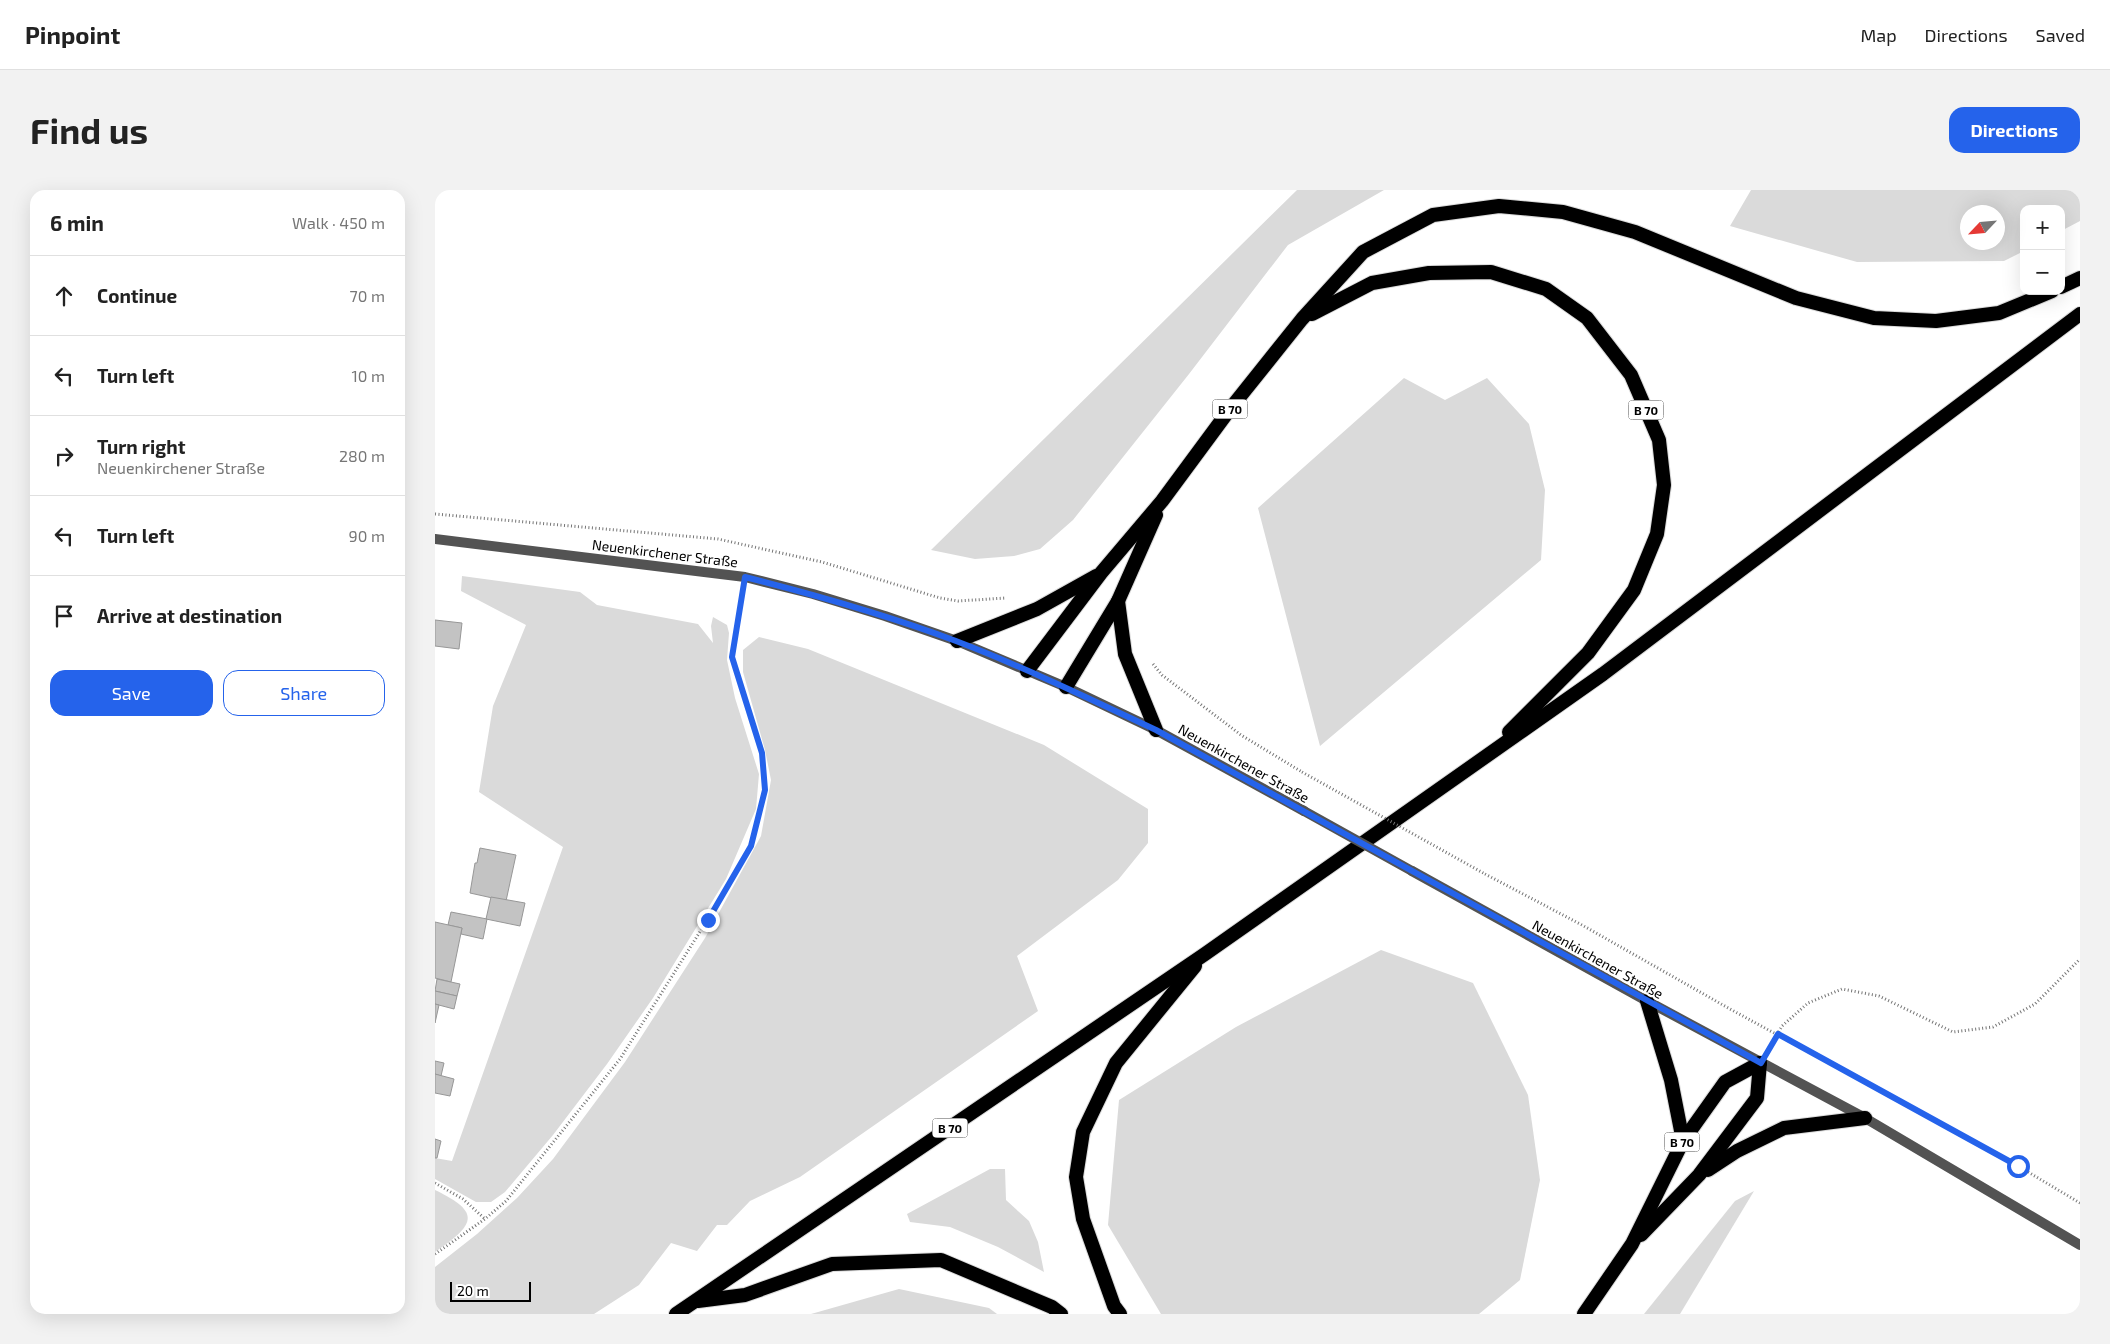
<!DOCTYPE html>
<html lang="en">
<head>
<meta charset="utf-8">
<style>
	body { margin:0; font-family:"Exo 2",sans-serif; background:#f2f2f2; color:#222 }
	.controls { position:absolute; right:15px; top:15px; display:grid; overflow:hidden; border-radius:10px; box-shadow:0 5px 20px #0002 }
	.controls button { width:45px; height:45px; display:grid; place-items:center; padding:0; border:0; border-bottom:1px solid #e0e0e0; background:#fff; color:#222; font:25px sans-serif }
	.compass { position:absolute; left:1525px; top:15px; width:45px; height:45px; border-radius:50%; background:#fff; box-shadow:0 5px 20px #0002; rotate:244deg }
	.scale { position:absolute; left:15px; bottom:12px; width:81px; box-sizing:border-box; padding-left:5px; border:2px solid #000; border-top:0; font-size:14px; line-height:18px; white-space:nowrap; color:#000; -webkit-text-stroke:4px #fff; paint-order:stroke }
	.stop { position:absolute; width:15px; height:15px; margin:-11px; border:4px solid #2563eb; border-radius:50%; background:#fff }
	.stop.end { background:#2563eb; border-color:#fff; box-shadow:0 1px 5px #0008 }
	.list { margin:0; padding:0; list-style:none }
	h2 { display:flex; justify-content:space-between; align-items:center; height:65px; margin:0; padding:0 20px; font-size:21px }
	h2 small { font-size:16px; font-weight:400; color:#767676 }
	.list li { display:grid; grid-template-columns:32px 1fr auto; gap:15px; align-items:center; box-sizing:border-box; height:80px; padding:0 20px; border-top:1px solid #e0e0e0 }
	.list b { display:block; font-size:19px; white-space:nowrap }
	.list p { margin:0; font-size:16px; white-space:nowrap; color:#767676 }
	.list em { font-size:16px; font-style:normal; color:#767676 }
	.actions { display:flex; gap:10px; padding:15px 20px }
	.actions a { flex:1; padding:11px 0; border:1px solid #2563eb; border-radius:15px; text-align:center; font-size:18px; color:#2563eb }
	.actions .main { background:#2563eb; color:#fff }
	.icon { flex:none; width:28px; height:28px; fill:none; stroke:currentColor; stroke-width:2; stroke-linecap:round; stroke-linejoin:round }
	.map { position:relative; flex:none; width:1645px; height:1124px; overflow:hidden; border-radius:15px }
	header { display:flex; align-items:center; gap:30px; box-sizing:border-box; height:70px; padding:0 25px; background:#fff; border-bottom:1px solid #e0e0e0 }
	header strong { font-size:24px }
	nav { display:flex; gap:28px; margin-inline-start:auto; font-size:18px }
	.intro { display:flex; align-items:center; justify-content:space-between; box-sizing:border-box; height:120px; padding:0 30px }
	h1 { margin:0; font-size:35px }
	.button { padding:12px 22px; border-radius:15px; background:#2563eb; color:#fff; font-size:18px; font-weight:700 }
	main { display:flex; gap:30px; padding:0 30px }
	aside { flex:1; background:#fff; border-radius:15px; box-shadow:0 5px 20px #0002 }
	.map>svg:first-child { display:block }
</style>
</head>
<body>
<header>
<strong>Pinpoint</strong>
<nav><a>Map</a><a>Directions</a><a>Saved</a></nav>
</header>
<div class="intro"><h1>Find us</h1><a class="button">Directions</a></div>
<main>
<aside>
<h2>6 min<small>Walk · 450 m</small></h2>
<ul class="list">
<li><svg class="icon" aria-label="ahead" viewBox="0 0 24 24"><path d="M12 20V5M6 11l6-6 6 6"/></svg><div><b>Continue</b></div><em>70 m</em></li>
<li><svg class="icon" aria-label="left" viewBox="0 0 24 24"><path d="M17 20v-9H6M10 6l-5 5 5 5"/></svg><div><b>Turn left</b></div><em>10 m</em></li>
<li><svg class="icon" aria-label="right" viewBox="0 0 24 24"><path d="M7 20v-9h11M14 6l5 5-5 5"/></svg><div><b>Turn right</b><p>Neuenkirchener Straße</p></div><em>280 m</em></li>
<li><svg class="icon" aria-label="left" viewBox="0 0 24 24"><path d="M17 20v-9H6M10 6l-5 5 5 5"/></svg><div><b>Turn left</b></div><em>90 m</em></li>
<li><svg class="icon" aria-label="arrive" viewBox="0 0 24 24"><path d="M6 21V4h12l-3 4 3 4H6"/></svg><div><b>Arrive at destination</b></div></li>
</ul>
<div class="actions"><a class="main">Save</a><a>Share</a></div>
</aside>
<div class="map">
<svg width="1645" height="1124" viewBox="0 0 1645 1124">
	<rect width="100%" height="100%" fill="#fff"/>
	<g fill="#dadada" fill-rule="evenodd">
		<polygon points="862,0 949,0 853,55 754,184 638,330 605,359 579,366 540,369 496,360"/>
		<path d="M1316,0H1645V31L1626,41V19H1589V61L1569,71L1422,72L1295,36ZM1532,22H1562V52H1532Z"/>
		<polygon points="969,188 1010,210 1052,188 1094,234 1110,300 1106,370 885,556 823,318"/>
		<polygon points="27,386 145,402 162,415 263,434 278,453 276,436 278,427 292,435 294,443 292,470 300,508 324,584 321,619 291,689 218,808 172,874 118,945 70,1002 56,1012 41,1012 0,989 0,968 17,971 128,657 44,602 58,516 91,435 26,401"/>
		<polygon points="324,447 373,459 609,555 713,619 713,653 683,690 582,766 603,821 365,987 315,1011 292,1035 282,1035 262,1061 236,1053 204,1095 159,1124 0,1124 0,1077 42,1044 82,1008 118,969 190,872 270,748 326,646 336,590 330,560 308,482 308,460"/>
		<polygon points="946,760 1038,793 1093,905 1105,990 1085,1090 1044,1124 726,1124 673,1035 684,910 801,837"/>
		<polygon points="555,979 570,979 571,1010 594,1031 603,1052 609,1082 563,1057 515,1037 475,1032 472,1024"/>
		<path d="M0,1000C48,1023 39,1035 0,1062Z"/>
		<polygon points="1319,1001 1245,1124 1209,1124 1300,1011"/>
		<polygon points="464,1099 554,1118 562,1124 376,1124"/>
	</g>
	<g fill="#c3c3c3" stroke="#979797">
		<polygon points="0,430 27,433 24,459 0,456"/>
		<polygon points="45,658 81,665 71,711 35,703 40,673 42,673"/>
		<polygon points="56,707 90,713 85,736 51,729"/>
		<polygon points="16,722 52,729 48,749 26,744 27,738 13,735"/>
		<polygon points="0,732 27,738 16,792 0,788"/>
		<polygon points="2,789 25,794 22,806 0,801"/>
		<polygon points="0,801 22,806 19,819 0,814"/>
		<polygon points="0,814 4,815 0,833"/>
		<polygon points="0,871 9,873 6,886 0,884"/>
		<polygon points="0,884 19,889 15,906 0,903"/>
		<polygon points="0,949 6,951 2,968 0,968"/>
	</g>
	<g fill="none" stroke-linecap="round" stroke-linejoin="round">
		<defs>
			<g id="trunk">
				<polyline points="1626,97 1645,88"/>
				<polyline points="877,124 937,93 994,83 1056,82 1111,99 1152,128 1196,185 1224,250 1229,295 1222,344 1199,400 1153,463 1074,542"/>
				<polyline points="683,411 690,464 721,540"/>
				<polyline points="522,451 602,419 661,386"/>
				<polyline points="592,481 666,383 727,311 795,219 867,129 928,62 998,25 1064,16 1128,22 1200,42 1361,108 1439,128 1501,131 1564,123 1617,101"/>
				<polyline points="631,497 683,411 721,325"/>
				<polyline points="1212,811 1236,890 1248,951"/>
				<polyline points="1273,980 1302,961 1349,938 1430,928"/>
				<polyline points="1206,1045 1264,985 1322,908 1325,873"/>
				<polyline points="263,1111 310,1105 397,1074 506,1070 617,1117 626,1124"/>
				<polyline points="241,1124 770,764 1168,484 1645,124"/>
				<polyline points="685,1124 679,1116 648,1029 641,987 648,942 681,873 760,776"/>
				<polyline points="1149,1124 1197,1054 1248,951 1290,892 1325,873"/>
			</g>
		</defs>
		<use href="#trunk" stroke="#dbdbdb" stroke-width="16"/>
		<g stroke="#757575" stroke-width="3" stroke-dasharray="1 2.5" stroke-linecap="butt">
			<polyline points="0,324 283,349 387,372 505,408 523,411 571,408"/>
			<polyline points="718,474 727,485 806,545 867,582"/>
			<polyline points="1050,684 1147,735 1295,819 1583,976 1645,1013"/>
			<polyline points="1335,857 1347,836 1373,813 1407,799 1444,806 1518,842 1558,837 1600,814 1645,769"/>
			<polyline points="0,993 28,1009 50,1029"/>
			<polyline points="0,1064 50,1029 71,1011 185,869 273,729 316,656 330,600 327,563 297,467 307,405"/>
		</g>
		<g stroke="#535353" stroke-width="10">
			<polyline points="0,349 310,387 378,404 450,426 522,451 631,497 721,540 869,621"/>
			<polyline points="977,681 1212,811 1430,928 1645,1055"/>
		</g>
		<use href="#trunk" stroke="#000" stroke-width="14"/>
		<polyline stroke="#757575" stroke-width="3" stroke-dasharray="1 2.5" stroke-linecap="butt" points="867,582 1050,684"/>
		<polyline stroke="#535353" stroke-width="10" points="869,621 977,681"/>
	</g>
	<g fill="none" stroke-linecap="round" stroke-linejoin="round">
		<path stroke="#2563eb" stroke-width="6" d="M273,730L316,656L330,600L327,563L297,467L310,387C381,405 452,425 521,451C589,477 655,509 721,540L1326,873L1343,844L1583,976"/>
	</g>
	<g text-anchor="middle" dominant-baseline="central" stroke-width="4.5" stroke-linejoin="round" paint-order="stroke">
		<g fill="#fff" stroke="#4c4c4c" stroke-width="1">
			<rect x="777.5" y="209.5" width="35" height="19" rx="4"/>
			<rect x="1193.5" y="210.5" width="35" height="19" rx="4"/>
			<rect x="497.5" y="928.5" width="35" height="19" rx="4"/>
			<rect x="1229.5" y="942.5" width="35" height="19" rx="4"/>
		</g>
		<g font-size="12" font-weight="bold" fill="#000">
			<text x="795" y="219">B 70</text>
			<text x="1211" y="220">B 70</text>
			<text x="515" y="938">B 70</text>
			<text x="1247" y="952">B 70</text>
		</g>
		<g font-size="14" fill="#000" stroke="#fff">
			<text transform="translate(230 363) rotate(7)">Neuenkirchener Straße</text>
			<text transform="translate(809 573) rotate(29)">Neuenkirchener Straße</text>
			<text transform="translate(1163 769) rotate(29)">Neuenkirchener Straße</text>
		</g>
	</g>
</svg>
<div class="controls">
<button>+</button>
<button>−</button>
</div>
<svg class="compass" viewBox="-18 -18 36 36"><path d="M0-13l5 13h-10z" fill="#e53935"/><path d="M0 13l5-13h-10z" fill="#767676"/></svg>
<div class="scale">20 m</div>
<div class="stop" style="left:1583px;top:976px"></div>
<div class="stop end" style="left:273px;top:730px"></div>
</div>
</main>
</body>
</html>
